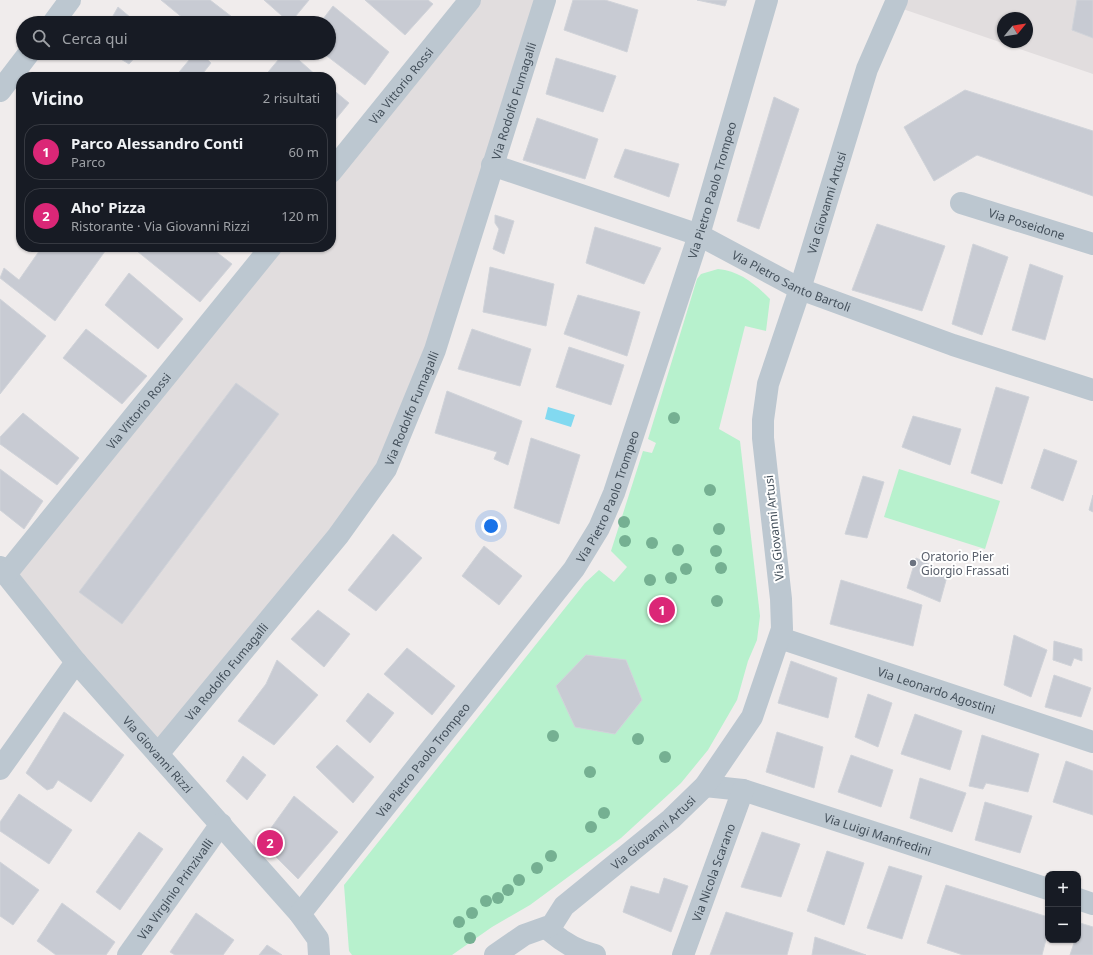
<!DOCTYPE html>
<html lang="it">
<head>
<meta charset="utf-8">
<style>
	body { margin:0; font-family:"Noto Sans",sans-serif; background:#20242c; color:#f1f3f6 }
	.controls { position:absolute; right:12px; bottom:12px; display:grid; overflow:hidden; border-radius:8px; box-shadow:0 1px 3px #0004 }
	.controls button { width:36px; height:36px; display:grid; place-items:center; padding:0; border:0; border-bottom:1px solid #363941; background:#171b24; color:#f1f3f6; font:20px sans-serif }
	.compass { position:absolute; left:997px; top:12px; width:36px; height:36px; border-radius:50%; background:#171b24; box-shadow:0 1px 3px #0004; rotate:60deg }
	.you { position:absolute; left:491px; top:526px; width:14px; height:14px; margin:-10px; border:3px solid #fff; border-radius:50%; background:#1a73e8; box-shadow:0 0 0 6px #1a73e833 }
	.badge { display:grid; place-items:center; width:26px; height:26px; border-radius:50%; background:#db2777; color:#fff; font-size:13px; font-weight:700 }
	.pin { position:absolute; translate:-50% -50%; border:2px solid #fff; box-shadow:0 1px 4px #0006 }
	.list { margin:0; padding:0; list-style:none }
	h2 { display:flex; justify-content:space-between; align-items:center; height:52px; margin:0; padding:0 16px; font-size:17px }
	h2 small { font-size:13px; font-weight:400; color:#9ea1a6 }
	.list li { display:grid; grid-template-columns:26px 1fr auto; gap:12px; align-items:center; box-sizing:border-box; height:56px; margin:0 8px 8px; padding:0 8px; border:1px solid #363941; border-radius:16px }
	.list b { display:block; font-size:15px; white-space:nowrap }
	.list p { margin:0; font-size:13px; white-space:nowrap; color:#9ea1a6 }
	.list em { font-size:13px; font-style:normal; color:#9ea1a6 }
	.icon { flex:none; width:22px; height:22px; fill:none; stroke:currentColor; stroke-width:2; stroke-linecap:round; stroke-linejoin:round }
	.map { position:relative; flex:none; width:1093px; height:955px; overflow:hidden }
	.search { position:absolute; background:#171b24; box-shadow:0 1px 3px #0004; left:16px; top:16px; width:320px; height:44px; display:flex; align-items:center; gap:10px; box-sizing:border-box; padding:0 14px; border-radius:22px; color:#9ea1a6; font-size:15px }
	.panel { position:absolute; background:#171b24; box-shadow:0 1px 3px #0004; left:16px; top:72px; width:320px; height:180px; border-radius:16px }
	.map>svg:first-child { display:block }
</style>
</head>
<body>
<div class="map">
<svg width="1093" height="955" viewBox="0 0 1093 955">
	<rect width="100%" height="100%" fill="#f0ecec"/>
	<g fill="#e1ddde" fill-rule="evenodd">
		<polygon points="470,0 545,0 386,469 158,754 6,574 271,247 331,247 331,172"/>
		<path d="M897,0H1093V74L894,6ZM1003,18H1027V42H1003Z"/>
	</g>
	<g fill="#b7f1cd" fill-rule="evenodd">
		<path d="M718,269C740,271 755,284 770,299L766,331L745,326L719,429L740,441L760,616L757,640L748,661L737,700L708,750L681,783L621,838L530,905L492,927L452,955H352L349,951L344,885L585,583L599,570L614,582L627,567L611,551L643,451L652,453L656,443L648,439L697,279L701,274ZM586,655L626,660L642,700L615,734L575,727L556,686Z"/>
		<polygon points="899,469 1000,501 985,549 884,517"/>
	</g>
	<polygon fill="#82d9f0" points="548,407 575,415 571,427 545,419"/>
	<g fill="#c8cbd3" stroke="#d0d3d9">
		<polygon points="161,0 210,0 236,20 234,23 189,23"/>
		<polygon points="264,0 309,0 290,23"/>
		<polygon points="365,0 428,0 433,4 405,35"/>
		<polygon points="573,0 605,0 638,10 627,52 564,30"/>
		<polygon points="697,0 727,0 725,6"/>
		<polygon points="1077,0 1093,0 1093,38 1072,30"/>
		<polygon points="333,6 389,52 365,85 323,53 329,53 329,23 320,23"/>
		<polygon points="118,7 137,23 109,23"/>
		<polygon points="111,53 139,53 129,64"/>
		<polygon points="195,53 201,53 211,63 200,77 175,77"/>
		<polygon points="284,53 291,53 318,77 264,77"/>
		<polygon points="556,58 616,76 603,112 546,94"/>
		<polygon points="331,88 349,103 331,125"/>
		<polygon points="965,90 1093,131 1093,196 977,155 934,181 904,127"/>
		<polygon points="774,97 799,109 759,229 737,221"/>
		<polygon points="537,118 598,139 585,179 523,160"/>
		<polygon points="625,149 679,164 669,197 614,177"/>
		<polygon points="495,215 514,221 504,254 493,249 499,229 495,223"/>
		<polygon points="877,224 945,246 922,311 852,290"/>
		<polygon points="595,227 661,248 644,284 586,263"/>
		<polygon points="973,244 1008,257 982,335 952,324"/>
		<polygon points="42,247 108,247 55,321 0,278 4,268 19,280"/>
		<polygon points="140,247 210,247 232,264 200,302 137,251"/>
		<polygon points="1030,264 1063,276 1045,340 1012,330"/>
		<polygon points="490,267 554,284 546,326 483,312"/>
		<polygon points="129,273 183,319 158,349 105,305"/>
		<polygon points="578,295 640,312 627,356 564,334"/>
		<polygon points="0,299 46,336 0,394"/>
		<polygon points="86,329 147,376 122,404 63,358"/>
		<polygon points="472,329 531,349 520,386 458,369"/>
		<polygon points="569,347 624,365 611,405 556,387"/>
		<polygon points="236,383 279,414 122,624 79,592"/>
		<polygon points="996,387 1029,397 1002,484 971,473"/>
		<polygon points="447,391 522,421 508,465 494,459 497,452 435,433"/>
		<polygon points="23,413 79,458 57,485 0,444 0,437"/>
		<polygon points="913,416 961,429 950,465 902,447"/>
		<polygon points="531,438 580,455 559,524 514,508"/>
		<polygon points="1044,449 1077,461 1063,501 1031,488"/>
		<polygon points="0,469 43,501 24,529 0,510"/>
		<polygon points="863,476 884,482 867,538 845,534"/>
		<polygon points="1093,495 1093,512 1089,510"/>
		<polygon points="393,534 422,558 376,611 348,590"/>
		<polygon points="484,546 522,576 499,605 462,576"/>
		<polygon points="916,558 948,573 940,602 907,588"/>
		<polygon points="841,580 922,605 913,646 830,624"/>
		<polygon points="318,610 350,634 324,667 291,639"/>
		<polygon points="1014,635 1047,650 1031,697 1004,685"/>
		<polygon points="1054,641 1082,649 1082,661 1074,658 1071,666 1053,660"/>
		<polygon points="407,648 455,686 432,715 384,674"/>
		<polygon points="586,655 626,660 642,700 615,734 575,727 556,686"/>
		<polygon points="277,660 318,695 274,745 238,721 266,684"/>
		<polygon points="791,661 837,678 828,718 778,703"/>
		<polygon points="1054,675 1091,688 1081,717 1045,707"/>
		<polygon points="368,693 394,713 370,743 346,721"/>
		<polygon points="868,694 892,703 878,747 855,737"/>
		<polygon points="64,712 124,755 91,802 58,780 53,788 47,790 26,773"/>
		<polygon points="915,714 962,731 950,770 901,754"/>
		<polygon points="777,732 823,747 814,788 766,772"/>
		<polygon points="982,735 1039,754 1028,792 986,783 983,789 969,786"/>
		<polygon points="337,745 374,777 353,803 316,767"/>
		<polygon points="851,755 893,770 881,807 838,792"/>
		<polygon points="243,756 266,775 247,800 226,781"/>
		<polygon points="1066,761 1093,771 1093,815 1053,802"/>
		<polygon points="920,778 966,793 952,832 910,818"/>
		<polygon points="19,794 72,830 49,864 0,831 0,822"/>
		<polygon points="294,796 338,832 298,879 261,842"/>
		<polygon points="985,802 1032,816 1020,853 975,840"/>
		<polygon points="139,832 163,849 120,910 96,892"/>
		<polygon points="762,832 800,844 781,897 741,887"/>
		<polygon points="827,851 864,863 844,925 807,911"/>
		<polygon points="0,862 39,890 13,925 0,916"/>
		<polygon points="889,866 922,876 902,939 867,928"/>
		<polygon points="664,878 688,886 671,932 623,912 631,886 659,894"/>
		<polygon points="946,885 1048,917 1048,932 1042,955 963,955 927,943"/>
		<polygon points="62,903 115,942 106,955 56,955 37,941"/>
		<polygon points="726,912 793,933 787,955 710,955"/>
		<polygon points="196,913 234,940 223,955 175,955 170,952"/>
		<polygon points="1080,923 1093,927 1093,955 1070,955 1075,940 1078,940"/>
		<polygon points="815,937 866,955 812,955"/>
		<polygon points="267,945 282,955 259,955"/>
	</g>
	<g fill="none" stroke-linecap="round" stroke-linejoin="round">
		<g stroke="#bcc7d0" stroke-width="22">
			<path id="s1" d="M492,165L699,235L800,289L953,345L1093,390"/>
			<path id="s2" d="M331,172L470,0"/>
			<path id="s3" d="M961,203L1093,244"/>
			<path id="s4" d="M0,567L76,662L300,914L318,939L319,955"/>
			<path id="s5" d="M6,574L271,247"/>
			<path id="s6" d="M780,638L1093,742"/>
			<path id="s7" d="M158,754L338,536L386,469L435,350L545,0"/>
			<polyline points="0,769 76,662"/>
			<path id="s8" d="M705,786L743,790L1048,889"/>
			<polyline points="1078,899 1093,904"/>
			<path id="s9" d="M300,914L574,569L599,528L614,493L699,235L767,0"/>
			<path d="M552,925L550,931C564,943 577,951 595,955"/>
			<path id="s10" d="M128,955L221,824"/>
			<path id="s11" d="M495,955L524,935L552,925L564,906L671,819L705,786L752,717L782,629L781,599L763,438V420L768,384L800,289L867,69L897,0"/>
			<path id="s12" d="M683,955L743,790"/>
		</g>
		<g stroke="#bcc7d0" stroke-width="22">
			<polyline points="53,23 70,0"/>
			<polyline points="0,91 29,53"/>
		</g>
	</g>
	<g fill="#75b092">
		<circle cx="674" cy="418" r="6"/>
		<circle cx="710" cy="490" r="6"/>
		<circle cx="624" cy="522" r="6"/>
		<circle cx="719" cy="529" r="6"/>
		<circle cx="625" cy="541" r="6"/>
		<circle cx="652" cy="543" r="6"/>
		<circle cx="678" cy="550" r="6"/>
		<circle cx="716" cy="551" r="6"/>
		<circle cx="721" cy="568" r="6"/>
		<circle cx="686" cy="569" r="6"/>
		<circle cx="671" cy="578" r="6"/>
		<circle cx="650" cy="580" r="6"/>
		<circle cx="717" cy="601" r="6"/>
		<circle cx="553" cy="736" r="6"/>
		<circle cx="638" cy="739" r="6"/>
		<circle cx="665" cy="757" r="6"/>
		<circle cx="590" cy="772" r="6"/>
		<circle cx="604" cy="813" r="6"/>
		<circle cx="591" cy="827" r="6"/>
		<circle cx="551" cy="856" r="6"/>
		<circle cx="537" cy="868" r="6"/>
		<circle cx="519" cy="880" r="6"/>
		<circle cx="508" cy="890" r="6"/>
		<circle cx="498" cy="898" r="6"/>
		<circle cx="486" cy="901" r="6"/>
		<circle cx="472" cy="913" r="6"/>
		<circle cx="459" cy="922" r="6"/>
		<circle cx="470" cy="938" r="6"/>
	</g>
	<circle fill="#6b7280" stroke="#fff" stroke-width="1.5" cx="913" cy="563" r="4"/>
	<g text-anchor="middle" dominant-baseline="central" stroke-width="4" stroke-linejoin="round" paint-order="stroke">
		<g font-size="12" fill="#44505b" stroke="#fff">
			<text stroke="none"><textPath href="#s2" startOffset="111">Via Vittorio Rossi</textPath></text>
			<text stroke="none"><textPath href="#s7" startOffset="755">Via Rodolfo Fumagalli</textPath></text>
			<text stroke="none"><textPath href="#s9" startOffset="845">Via Pietro Paolo Trompeo</textPath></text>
			<text stroke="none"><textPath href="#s11" startOffset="886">Via Giovanni Artusi</textPath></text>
			<text stroke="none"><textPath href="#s3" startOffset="69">Via Poseidone</textPath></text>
			<text stroke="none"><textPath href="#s1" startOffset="322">Via Pietro Santo Bartoli</textPath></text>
			<text stroke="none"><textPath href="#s7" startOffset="431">Via Rodolfo Fumagalli</textPath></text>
			<text stroke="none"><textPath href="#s5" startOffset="210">Via Vittorio Rossi</textPath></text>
			<text stroke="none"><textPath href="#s9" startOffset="521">Via Pietro Paolo Trompeo</textPath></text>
			<text transform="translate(774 528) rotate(-96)">Via Giovanni Artusi</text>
			<text stroke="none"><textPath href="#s7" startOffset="107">Via Rodolfo Fumagalli</textPath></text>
			<text stroke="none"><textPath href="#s6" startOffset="165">Via Leonardo Agostini</textPath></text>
			<text stroke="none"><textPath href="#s4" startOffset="245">Via Giovanni Rizzi</textPath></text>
			<text stroke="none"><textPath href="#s9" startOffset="197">Via Pietro Paolo Trompeo</textPath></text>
			<text stroke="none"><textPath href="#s11" startOffset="203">Via Giovanni Artusi</textPath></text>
			<text stroke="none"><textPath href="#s8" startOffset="180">Via Luigi Manfredini</textPath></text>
			<text stroke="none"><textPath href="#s12" startOffset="88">Via Nicola Scarano</textPath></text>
			<text stroke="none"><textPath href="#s10" startOffset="81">Via Virginio Prinzivalli</textPath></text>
		</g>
		<g font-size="12" fill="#5b616d" stroke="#fff" text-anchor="start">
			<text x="921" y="556">Oratorio Pier<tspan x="921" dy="14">Giorgio Frassati</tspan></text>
		</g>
	</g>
</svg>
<div class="controls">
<button>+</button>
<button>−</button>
</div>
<svg class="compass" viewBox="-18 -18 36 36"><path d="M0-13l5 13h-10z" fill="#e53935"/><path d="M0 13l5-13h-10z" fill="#9ea1a6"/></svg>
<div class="you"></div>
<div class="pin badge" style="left:662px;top:610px">1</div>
<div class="pin badge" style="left:270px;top:843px">2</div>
<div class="search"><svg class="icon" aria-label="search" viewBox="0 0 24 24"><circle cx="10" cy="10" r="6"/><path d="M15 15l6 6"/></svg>Cerca qui</div>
<section class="panel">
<h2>Vicino<small>2 risultati</small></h2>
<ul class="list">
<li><span class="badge">1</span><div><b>Parco Alessandro Conti</b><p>Parco</p></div><em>60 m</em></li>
<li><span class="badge">2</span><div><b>Aho' Pizza</b><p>Ristorante · Via Giovanni Rizzi</p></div><em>120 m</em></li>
</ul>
</section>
</div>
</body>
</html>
